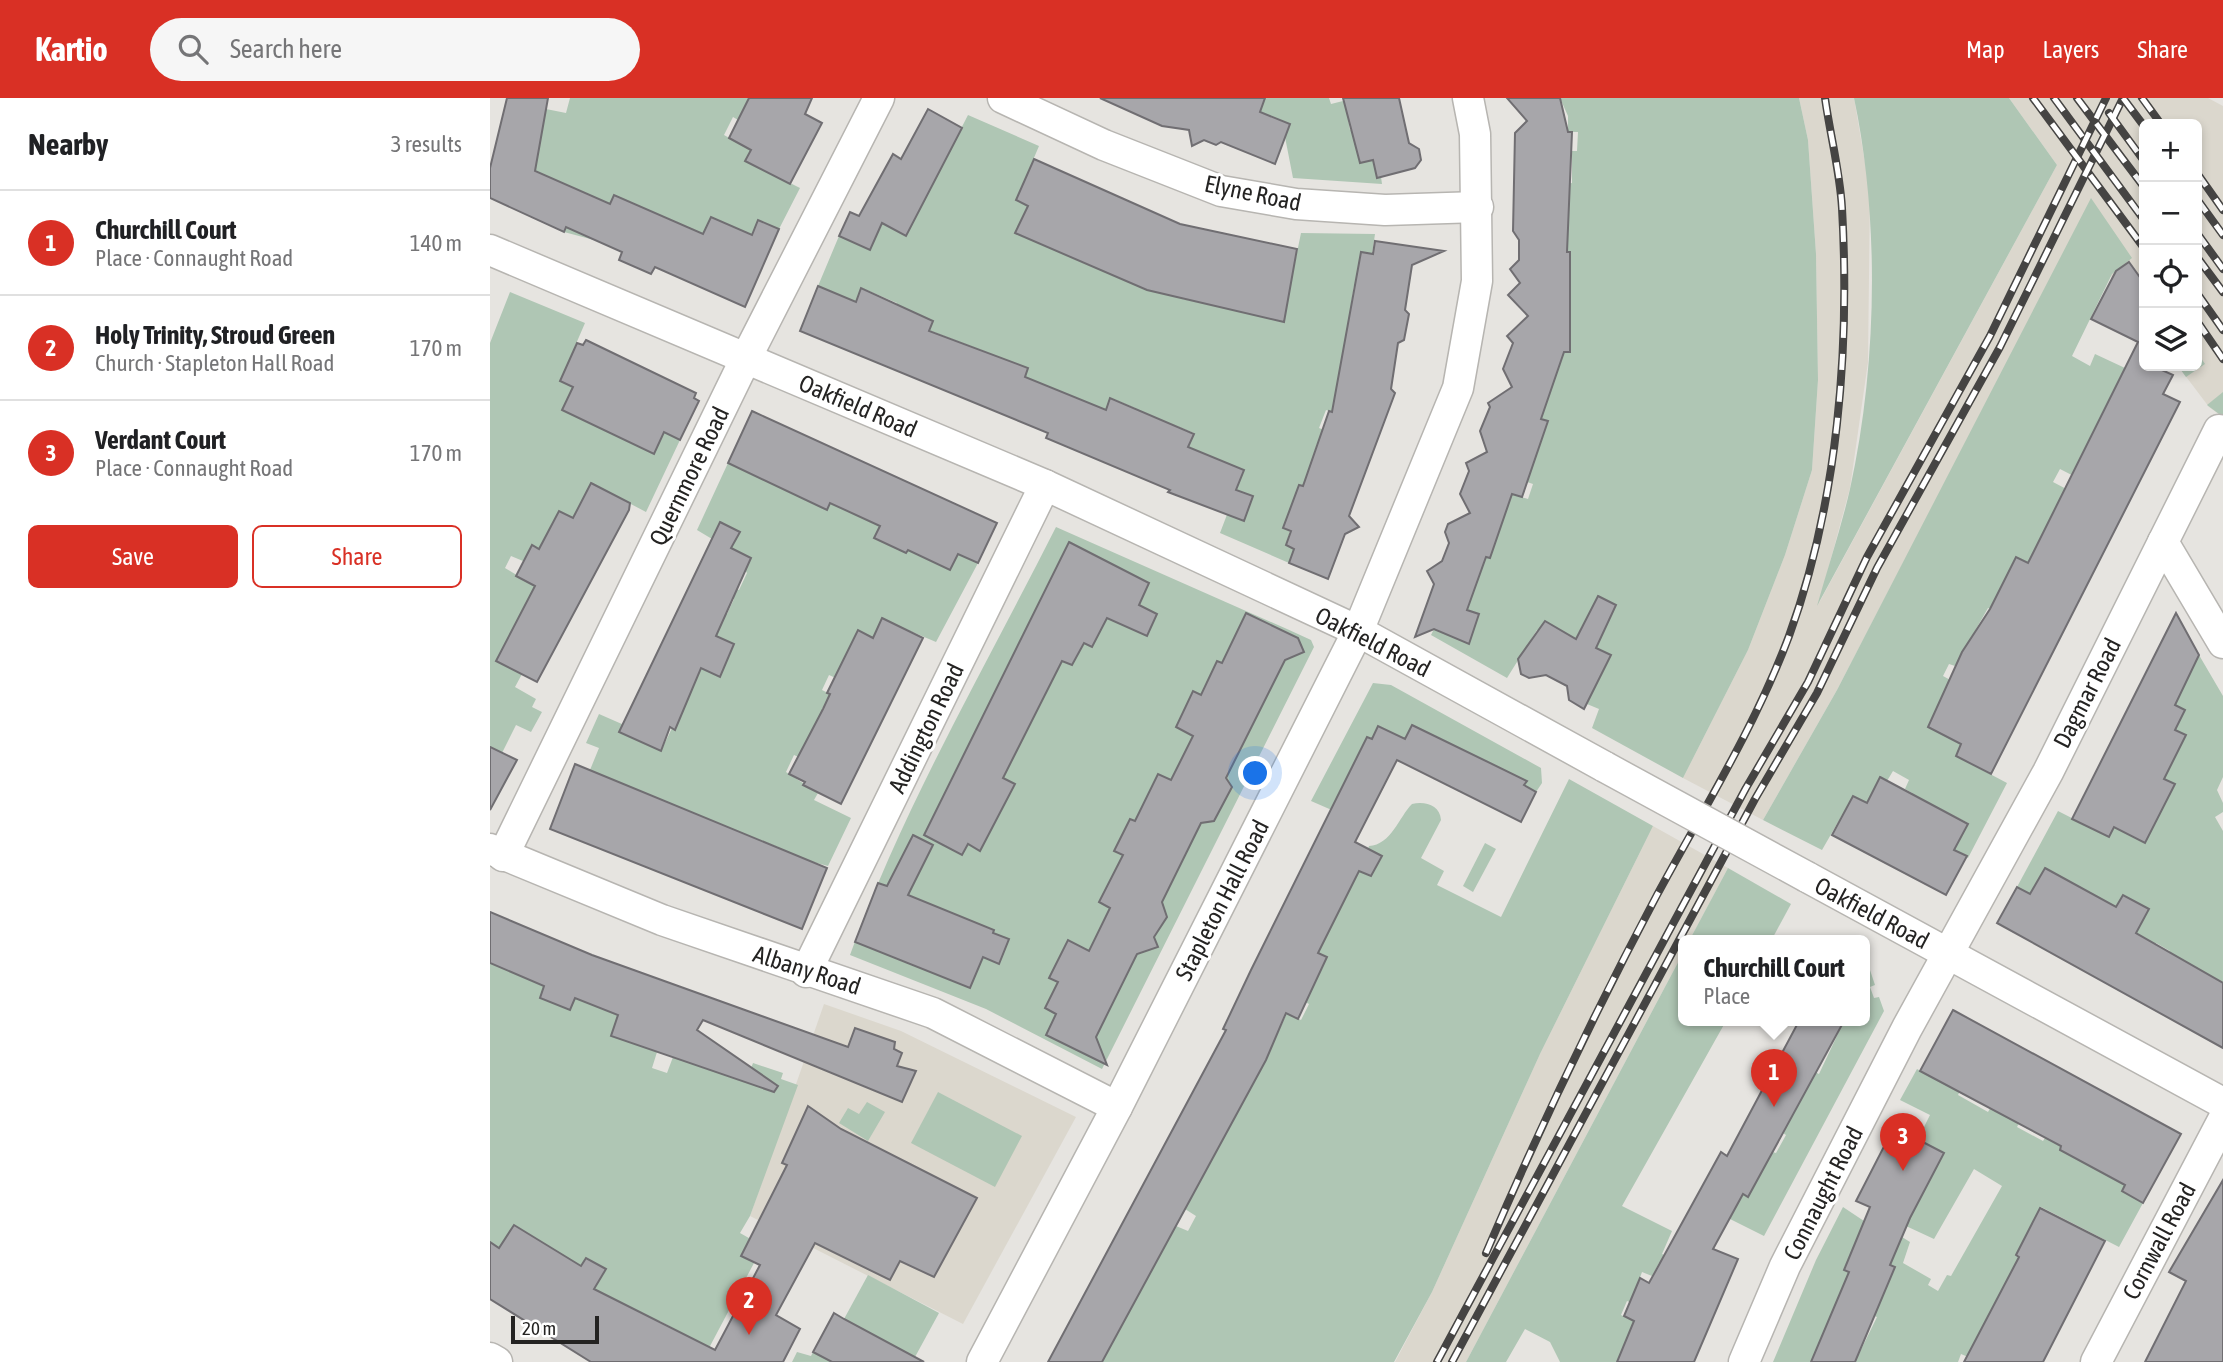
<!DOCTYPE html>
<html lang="en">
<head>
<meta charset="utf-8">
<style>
	body { margin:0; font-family:"Asap Condensed",sans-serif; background:#f6f6f6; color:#202124 }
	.controls { position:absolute; right:21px; top:21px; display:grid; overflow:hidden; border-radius:10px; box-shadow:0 4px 10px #0003 }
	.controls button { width:63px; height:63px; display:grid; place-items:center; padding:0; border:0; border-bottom:2px solid #e0e0e0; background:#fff; color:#202124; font:35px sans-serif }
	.scale { position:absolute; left:21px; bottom:18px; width:88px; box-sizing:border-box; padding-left:7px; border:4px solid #242322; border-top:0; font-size:19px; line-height:24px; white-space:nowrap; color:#242322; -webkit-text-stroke:5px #fff; paint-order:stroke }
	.you { position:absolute; left:766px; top:676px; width:24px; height:24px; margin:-18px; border:5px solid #fff; border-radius:50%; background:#1a73e8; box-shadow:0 0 0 10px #1a73e833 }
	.badge { display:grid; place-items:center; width:46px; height:46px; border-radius:50%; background:#d93025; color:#fff; font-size:23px; font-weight:700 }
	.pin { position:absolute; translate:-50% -58px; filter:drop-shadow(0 2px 4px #0008) }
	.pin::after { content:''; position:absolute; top:37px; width:24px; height:21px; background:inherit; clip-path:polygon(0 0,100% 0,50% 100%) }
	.popup { position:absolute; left:1188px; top:837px; width:192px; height:91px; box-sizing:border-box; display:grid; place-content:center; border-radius:10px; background:#fff; filter:drop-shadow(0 2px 5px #0005); font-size:23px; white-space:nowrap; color:#757577 }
	.popup b { font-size:26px; color:#202124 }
	.popup::after { content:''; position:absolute; left:50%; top:100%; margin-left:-14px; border:14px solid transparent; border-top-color:#fff }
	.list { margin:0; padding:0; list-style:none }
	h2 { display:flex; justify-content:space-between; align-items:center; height:91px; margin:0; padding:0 28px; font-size:30px }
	h2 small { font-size:23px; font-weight:400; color:#757577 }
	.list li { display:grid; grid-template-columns:46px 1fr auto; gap:21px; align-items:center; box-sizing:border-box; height:105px; padding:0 28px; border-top:2px solid #e0e0e0 }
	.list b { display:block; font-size:26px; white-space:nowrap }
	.list p { margin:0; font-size:23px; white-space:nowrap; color:#757577 }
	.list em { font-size:23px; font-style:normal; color:#757577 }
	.actions { display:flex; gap:14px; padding:21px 28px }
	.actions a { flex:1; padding:16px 0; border:2px solid #d93025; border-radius:10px; text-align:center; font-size:24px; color:#d93025 }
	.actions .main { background:#d93025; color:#fff }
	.icon { flex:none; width:38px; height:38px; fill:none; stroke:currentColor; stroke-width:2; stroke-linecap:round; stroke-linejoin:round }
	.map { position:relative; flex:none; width:1733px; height:1264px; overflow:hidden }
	header { display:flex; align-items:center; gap:42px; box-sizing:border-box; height:98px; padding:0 35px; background:#d93025; color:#fff }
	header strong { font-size:33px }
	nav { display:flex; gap:38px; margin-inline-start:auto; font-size:24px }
	.search { width:490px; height:63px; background:#f6f6f6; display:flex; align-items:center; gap:18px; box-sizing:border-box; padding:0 24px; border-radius:38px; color:#757577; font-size:26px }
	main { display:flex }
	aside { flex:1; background:#fff }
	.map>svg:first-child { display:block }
</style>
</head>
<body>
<header>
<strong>Kartio</strong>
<div class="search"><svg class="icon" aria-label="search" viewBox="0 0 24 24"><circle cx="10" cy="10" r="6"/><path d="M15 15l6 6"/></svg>Search here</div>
<nav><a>Map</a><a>Layers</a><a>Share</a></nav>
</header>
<main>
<aside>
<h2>Nearby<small>3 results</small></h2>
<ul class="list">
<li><span class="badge">1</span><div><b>Churchill Court</b><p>Place · Connaught Road</p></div><em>140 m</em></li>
<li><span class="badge">2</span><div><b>Holy Trinity, Stroud Green</b><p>Church · Stapleton Hall Road</p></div><em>170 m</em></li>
<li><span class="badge">3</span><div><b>Verdant Court</b><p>Place · Connaught Road</p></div><em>170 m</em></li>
</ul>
<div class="actions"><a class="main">Save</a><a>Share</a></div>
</aside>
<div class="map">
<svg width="1733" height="1264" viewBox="0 0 1733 1264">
	<rect width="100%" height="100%" fill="#e6e4e0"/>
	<g fill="#dbd7cd">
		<polygon points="1309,0 1364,0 1380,94 1378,264 1360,390 1329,505 1567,67 1519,0 1718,0 1733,8 1733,319 1719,309 1688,268 1707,268 1707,26 1654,26 1654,227 1622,181 1602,102 1347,592 1273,722 1193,680 1258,552 1295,457 1322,372 1328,282 1326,156 1318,42"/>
		<polygon points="1163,728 1238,770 1199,843 1193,843 1193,855 976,1264 905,1264 942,1194 1050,956"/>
		<polygon points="334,906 411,933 586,1019 473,1226 260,1118"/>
	</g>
	<g fill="#afc6b4">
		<polygon points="80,0 288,0 248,22 243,19 234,37 261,52 256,63 310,90 289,131 268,122 254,155 232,124 221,119 213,136 124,97 104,142 74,134 91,94 32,67 56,11 76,15"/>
		<polygon points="775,0 839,0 841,6 865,0 857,15 860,32 874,30 867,51 870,64 883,62 887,79 891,79 892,86 803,80 795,39 800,26 770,14"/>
		<polygon points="1070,0 1309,0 1318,42 1326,156 1328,282 1322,372 1295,457 1258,552 1193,680 1102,630 1109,611 1097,606 1120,557 1106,550 1111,537 1092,528 1081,550 1047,532 1017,580 941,537 944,531 979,545 989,517 977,512 996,459 1000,460 1022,396 1038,401 1043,386 1031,382 1047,356 1058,324 1051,321 1069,254 1080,254 1080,155 1077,154 1075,86 1082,85 1082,53 1087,53 1088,34 1078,34 1078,18"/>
		<path d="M1364,0H1519L1567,67L1327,508C1338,469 1351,430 1360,391C1387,269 1390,122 1364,0Z"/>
		<path d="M478,17L549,48L526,102L538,108L526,135L559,150L572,122L575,157L608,171L620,144L693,201L793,223L811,135L885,136L877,190L864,188L861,206L875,209L851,267L847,285L852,318L836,312L829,330L845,336L840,351L827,346L821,364L826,393L810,387C802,407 803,427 796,447L804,451L799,465L730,435L754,372L698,349L704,335L684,327L678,340L640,324L645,310L621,300L616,312L535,279L538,270L402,218L407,205L372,190L366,204L328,188L349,138L379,152L393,125L416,138Z"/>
		<polygon points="1601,100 1642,160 1622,176 1582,258 1600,268 1605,256 1635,270 1619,302 1625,305 1603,388 1570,371 1563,384 1582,394 1560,475 1526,459 1519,472 1533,528 1498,510 1465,568 1459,566 1453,578 1495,601 1453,602 1439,629 1471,646 1466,658 1517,685 1478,760 1464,752 1478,725 1445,708 1431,733 1408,722 1422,695 1415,691 1419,682 1403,673 1397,683 1390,680 1377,705 1363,698 1332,752 1273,722 1347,592"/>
		<polygon points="20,194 95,225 70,283 83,289 164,355 174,334 190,342 156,414 101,385 83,420 69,413 56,437 64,459 42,447 33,463 21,458 15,470 48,490 32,576 25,589 46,601 42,609 52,614 41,634 26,627 12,655 0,649 0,245"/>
		<polygon points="1707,254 1715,266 1696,279 1688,268 1707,268"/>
		<polygon points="1733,294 1733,319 1717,307"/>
		<polygon points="238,365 337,412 340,406 344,407 377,422 394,421 385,440 416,455 422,444 446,465 460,472 468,456 488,465 446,544 392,521 383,540 368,532 357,555 361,587 339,577 332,592 340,596 332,611 347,618 324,666 304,657 296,674 328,695 324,702 361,720 338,768 323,764 316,781 281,767 288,749 260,738 110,696 117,679 100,672 109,650 96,645 109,616 157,637 154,645 171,653 182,630 185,631 203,590 198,588 206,568 230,579 244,547 221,536 229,512 237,516 244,501 238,497 241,489 249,492 257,475 241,451 249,435 230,425 222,441 207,432"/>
		<path d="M566,429L797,531L821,542L824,549L612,971L496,911L360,857C413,709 495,570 566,429Z"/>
		<polygon points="1709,557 1733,598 1733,679 1727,692 1733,705 1733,714 1725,719 1733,733 1733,903 1672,871 1680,853 1666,845 1656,862 1641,822 1650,827 1658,811 1633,797 1626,809 1555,771 1540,796 1527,789 1568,713 1619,739 1624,729 1655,745 1663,730 1652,725 1684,686 1674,681 1695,637 1685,632 1695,612 1685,607"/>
		<polygon points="883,585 901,587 1051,670 1052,685 1046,694 1034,687 1036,684 923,627 915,641 888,628 882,641 877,639 844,713 821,703"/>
		<path d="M1079,681L1163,728L1050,956L942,1194L904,1264H612L686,1128L698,1133L706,1118L695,1111L777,959L797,915L811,922L819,906L806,899L832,871L837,859L828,855L869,772L881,778L891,758L878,751L879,748C901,747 909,719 922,706C935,703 950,707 951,722L931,760L954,773L947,787L1011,819Z"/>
		<polygon points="995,745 1006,751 983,794 973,788"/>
		<polygon points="1238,770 1301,806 1281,843 1199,843"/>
		<polygon points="1193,855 1193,923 1236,923 1132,1108 1182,1133 1172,1156 1201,1168 1197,1177 1169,1165 1162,1178 1152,1174 1147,1188 1185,1204 1165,1215 1137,1203 1131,1217 1144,1223 1134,1246 1162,1258 1131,1256 1127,1264 1070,1264 1060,1244 1035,1231 1016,1264 976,1264"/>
		<polygon points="0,864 55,887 50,900 80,912 85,900 128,917 121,938 173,935 162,970 177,975 183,959 256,984 263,965 293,975 291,981 308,987 260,1118 250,1135 273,1148 219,1250 170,1223 165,1231 99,1192 104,1180 109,1183 116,1172 97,1160 86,1176 54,1145 24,1127 9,1150 0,1144"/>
		<polygon points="1375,868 1377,873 1380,872 1385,887 1380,889 1384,900 1389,899 1394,913 1274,1138 1240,1121 1253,1096 1258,1099 1282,1054 1286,1055 1296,1037 1293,1035 1325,974 1329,976 1354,923 1375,923"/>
		<polygon points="1427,971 1447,982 1477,979 1468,997 1498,1014 1514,986 1542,1001 1527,1029 1553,1043 1560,1032 1654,1062 1632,1093 1653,1105 1629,1149 1551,1109 1526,1157 1555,1172 1490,1264 1471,1256 1468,1264 1365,1264 1387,1219 1384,1218 1405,1169 1400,1167 1412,1139 1420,1144 1413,1165 1441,1181 1438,1187 1448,1193 1457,1177 1461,1178 1512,1088 1484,1071 1444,1141 1416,1128 1454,1055 1428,1041 1440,1017 1410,1002"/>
		<polygon points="448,994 532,1038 505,1089 421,1045"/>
		<polygon points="377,1004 395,1014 378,1043 349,1025 358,1010 369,1016"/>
		<polygon points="1353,1109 1374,1123 1354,1171 1359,1174 1321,1264 1283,1264 1326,1162"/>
		<polygon points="378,1177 449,1215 425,1259 354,1221"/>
		<polygon points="307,1254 321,1258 323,1254 347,1264 302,1264"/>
	</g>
	<g fill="#a7a6aa" stroke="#706e72" stroke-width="2">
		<polygon points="17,0 58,0 45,73 120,106 124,97 213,136 221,119 262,137 268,122 289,131 255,209 165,169 161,176 129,162 132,154 76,129 74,134 0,100 0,70"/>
		<polygon points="259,0 322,0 315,16 332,25 300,86 255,63 261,52 239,40"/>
		<polygon points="610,0 775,0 770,14 800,26 785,66 731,44 726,47 714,42 702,48 699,32 672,28"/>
		<polygon points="853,0 909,0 919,45 929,51 931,62 925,70 887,80 883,62 870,65"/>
		<polygon points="1017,0 1070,0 1078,34 1082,34 1077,154 1080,154 1080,254 1074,254 1051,321 1058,323 1032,399 1022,396 1000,460 996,459 977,512 989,516 979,546 944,531 925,539 944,486 937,473 952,463 959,445 955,434 958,426 980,415 970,396 979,373 976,365 997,354 990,333 1000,309 998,305 1022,289 1013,271 1023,245 1017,238 1038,218 1018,197 1030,185 1020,171 1029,162 1029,142 1023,133 1025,35 1037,23"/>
		<polygon points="438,11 472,30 416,138 392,125 380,152 349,138 360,114 369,118 403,56 411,61"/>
		<polygon points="544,61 690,126 807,151 794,224 657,192 525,135 538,108 526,102"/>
		<polygon points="885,143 954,153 922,167 915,212 919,216 914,242 908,245 901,291 905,295 859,418 869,429 855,436 838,481 799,465 804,451 796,447 801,433 793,430 809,387 813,388 839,313 842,314 871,154 883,156"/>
		<polygon points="1639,164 1654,185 1654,268 1663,268 1683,277 1673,296 1690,304 1501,676 1466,658 1471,646 1438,629 1472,554 1500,511 1526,459 1538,465 1648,244 1601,221 1626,173"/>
		<polygon points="328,188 366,204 371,190 443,223 439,233 538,270 535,279 616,312 620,300 704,336 698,349 754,372 746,392 763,398 754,423 678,394 680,392 556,340 558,335 310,233"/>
		<polygon points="96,242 206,295 204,300 209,303 190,342 174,334 164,356 72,312 83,289 70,283 87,245 93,247"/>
		<polygon points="262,313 507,425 488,465 468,456 460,472 418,452 416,455 384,440 390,428 340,405 337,412 238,365"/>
		<polygon points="101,385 140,405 139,412 47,584 6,563 45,488 26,478 42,447 49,451 69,413 83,420"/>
		<polygon points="230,424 250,434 241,450 261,460 226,538 244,546 230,579 211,570 185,632 180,629 171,653 129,634"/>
		<polygon points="579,444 659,485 649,507 667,516 657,538 617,520 602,549 594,545 582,567 572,563 513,680 525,686 490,753 478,746 472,757 434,737"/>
		<polygon points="1108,498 1126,507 1106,550 1121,557 1094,611 1079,602 1077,588 1056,577 1039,580 1031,576 1028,561 1055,523 1086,541"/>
		<polygon points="756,515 808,540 814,554 795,562 736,680 742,689 724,723 711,725 672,804 677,819 664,839 668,849 647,856 606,939 617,967 556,937 566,916 555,910 568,884 559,880 578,842 599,853 620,810 609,804 633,757 624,753 640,721 645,723 668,676 681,682 703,638 686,629 703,593 711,597 727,563 732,565"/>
		<polygon points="1686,515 1709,557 1685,607 1695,612 1685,632 1696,637 1674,681 1685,686 1655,745 1624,729 1619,739 1582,721"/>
		<polygon points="392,520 433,540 351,706 313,687 315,684 299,676 333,611 340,596 337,595 368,532 383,540"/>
		<polygon points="922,627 1037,683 1034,687 1046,694 1031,724 907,662 865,744 892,758 881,778 869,773 828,855 837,859 808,921 796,915 776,962 612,1264 558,1264 736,932 733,931 761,872 877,639 882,641 888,628 915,641"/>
		<polygon points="0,649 27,662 0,712"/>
		<polygon points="85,666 337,770 312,831 60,731"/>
		<polygon points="1390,679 1478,726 1464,752 1477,758 1456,797 1342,737 1363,698 1377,705"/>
		<polygon points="423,737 443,747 418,797 504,832 503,835 519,841 509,866 493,859 480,890 365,844 388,785 397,788"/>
		<polygon points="1555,770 1626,809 1633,797 1659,811 1646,835 1733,885 1733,950 1507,825 1527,789 1540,796"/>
		<polygon points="0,814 102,857 358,949 365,930 405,944 404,951 412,955 407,968 426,973 412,1004 213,922 207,932 288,988 284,994 121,938 128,917 85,900 80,912 50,900 54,888 0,865"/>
		<polygon points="1463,912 1691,1036 1653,1105 1632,1093 1635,1087 1570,1052 1571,1048 1430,973"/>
		<polygon points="1309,923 1354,923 1258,1099 1253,1096 1223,1151 1248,1161 1204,1264 1127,1264 1144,1223 1134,1218 1150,1180 1159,1185 1231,1054 1237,1058"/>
		<polygon points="318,1008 351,1031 487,1100 444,1179 410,1163 400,1182 325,1145 286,1217 310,1231 293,1264 101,1264 0,1201 0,1144 9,1150 24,1127 91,1168 96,1160 116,1171 104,1191 225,1252 270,1167 251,1158 297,1067 292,1065"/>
		<polygon points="1404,1029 1454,1055 1420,1120 1400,1167 1405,1169 1365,1264 1321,1264 1359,1174 1354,1172 1380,1109 1366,1103"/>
		<polygon points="1733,1082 1733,1264 1655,1264 1696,1183 1679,1174"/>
		<polygon points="1550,1110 1615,1143 1553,1264 1474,1264 1529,1159 1526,1157"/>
		<polygon points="344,1215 354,1221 434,1264 342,1264 323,1254"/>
	</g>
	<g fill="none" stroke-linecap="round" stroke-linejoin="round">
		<defs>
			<g id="street">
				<polyline points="513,0 614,47 731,93 806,106 895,112 988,109"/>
				<polyline points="0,152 555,387 868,533 1115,669"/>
				<polyline points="1673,444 1733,545"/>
				<polyline points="0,751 172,822 443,915 627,1009"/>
				<polyline points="13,758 256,260 389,0"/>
				<polyline points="1317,779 1733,1005"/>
				<polyline points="316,874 555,387"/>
				<polyline points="0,1260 7,1264"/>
				<polyline points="492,1264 627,1009 868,533 968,290 987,183 985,36 978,0"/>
				<polyline points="1254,1264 1295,1168 1417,930 1558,674 1729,332"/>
				<polyline points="1606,1264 1733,1022"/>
			</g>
		</defs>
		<use href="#street" stroke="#b7b5b1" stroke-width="33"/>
		<use href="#street" stroke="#fff" stroke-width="30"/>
		<defs>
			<g id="rail">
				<polyline points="1543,0 1654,150"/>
				<polyline points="1564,0 1654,122"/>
				<polyline points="1587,0 1654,89"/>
				<polyline points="1633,0 1654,28"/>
				<polyline points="1652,0 1671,26"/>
				<polyline points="1619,15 1654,63"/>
				<polyline points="1707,75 1733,112"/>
				<polyline points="1707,101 1733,137"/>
				<polyline points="1707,135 1733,171"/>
				<polyline points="1707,159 1733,194"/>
				<polyline points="1707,195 1733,232"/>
				<polyline points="1707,223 1733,261"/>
				<path d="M996,1155C1048,1033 1105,914 1167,797C1213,712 1265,629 1299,538C1348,404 1360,251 1352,110C1350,74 1340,36 1335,0"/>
				<polyline points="947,1264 1256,690 1318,584 1377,459 1500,238 1616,0"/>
				<polyline points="962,1264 1265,701 1327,595 1387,470 1510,249 1633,0"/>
			</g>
		</defs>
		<use href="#rail" stroke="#454443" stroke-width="8"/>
		<use href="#rail" stroke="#fff" stroke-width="5" stroke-dasharray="16" stroke-linecap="butt"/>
		<defs>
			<polyline id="street-bridge" points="1115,669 1317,779"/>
		</defs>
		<use href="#street-bridge" stroke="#b7b5b1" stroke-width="33" stroke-linecap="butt"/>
		<use href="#street-bridge" stroke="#fff" stroke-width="30"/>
	</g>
	<g text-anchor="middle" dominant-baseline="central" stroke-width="6" stroke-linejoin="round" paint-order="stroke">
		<g font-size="24" fill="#242322" stroke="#fff">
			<text transform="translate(763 95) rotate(12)">Elyne Road</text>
			<text transform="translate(368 308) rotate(23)">Oakfield Road</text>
			<text transform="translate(199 378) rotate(-64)">Quernmore Road</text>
			<text transform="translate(883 544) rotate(27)">Oakfield Road</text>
			<text transform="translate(1597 595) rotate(-63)">Dagmar Road</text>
			<text transform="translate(436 630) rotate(-64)">Addington Road</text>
			<text transform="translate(732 802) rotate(-63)">Stapleton Hall Road</text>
			<text transform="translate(1382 815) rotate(28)">Oakfield Road</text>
			<text transform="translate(317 872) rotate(18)">Albany Road</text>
			<text transform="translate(1333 1095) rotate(-63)">Connaught Road</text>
			<text transform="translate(1669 1143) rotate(-62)">Cornwall Road</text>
		</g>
	</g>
</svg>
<div class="controls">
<button>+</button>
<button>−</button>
<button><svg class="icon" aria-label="locate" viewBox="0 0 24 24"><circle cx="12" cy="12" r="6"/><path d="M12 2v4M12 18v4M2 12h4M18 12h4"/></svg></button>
<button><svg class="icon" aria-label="layers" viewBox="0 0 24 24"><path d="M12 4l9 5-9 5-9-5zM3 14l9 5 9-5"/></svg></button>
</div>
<div class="scale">20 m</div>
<div class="you"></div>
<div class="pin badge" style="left:1284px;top:1009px">1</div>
<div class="popup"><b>Churchill Court</b>Place</div>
<div class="pin badge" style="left:259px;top:1237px">2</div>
<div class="pin badge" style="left:1413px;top:1073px">3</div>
</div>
</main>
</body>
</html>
